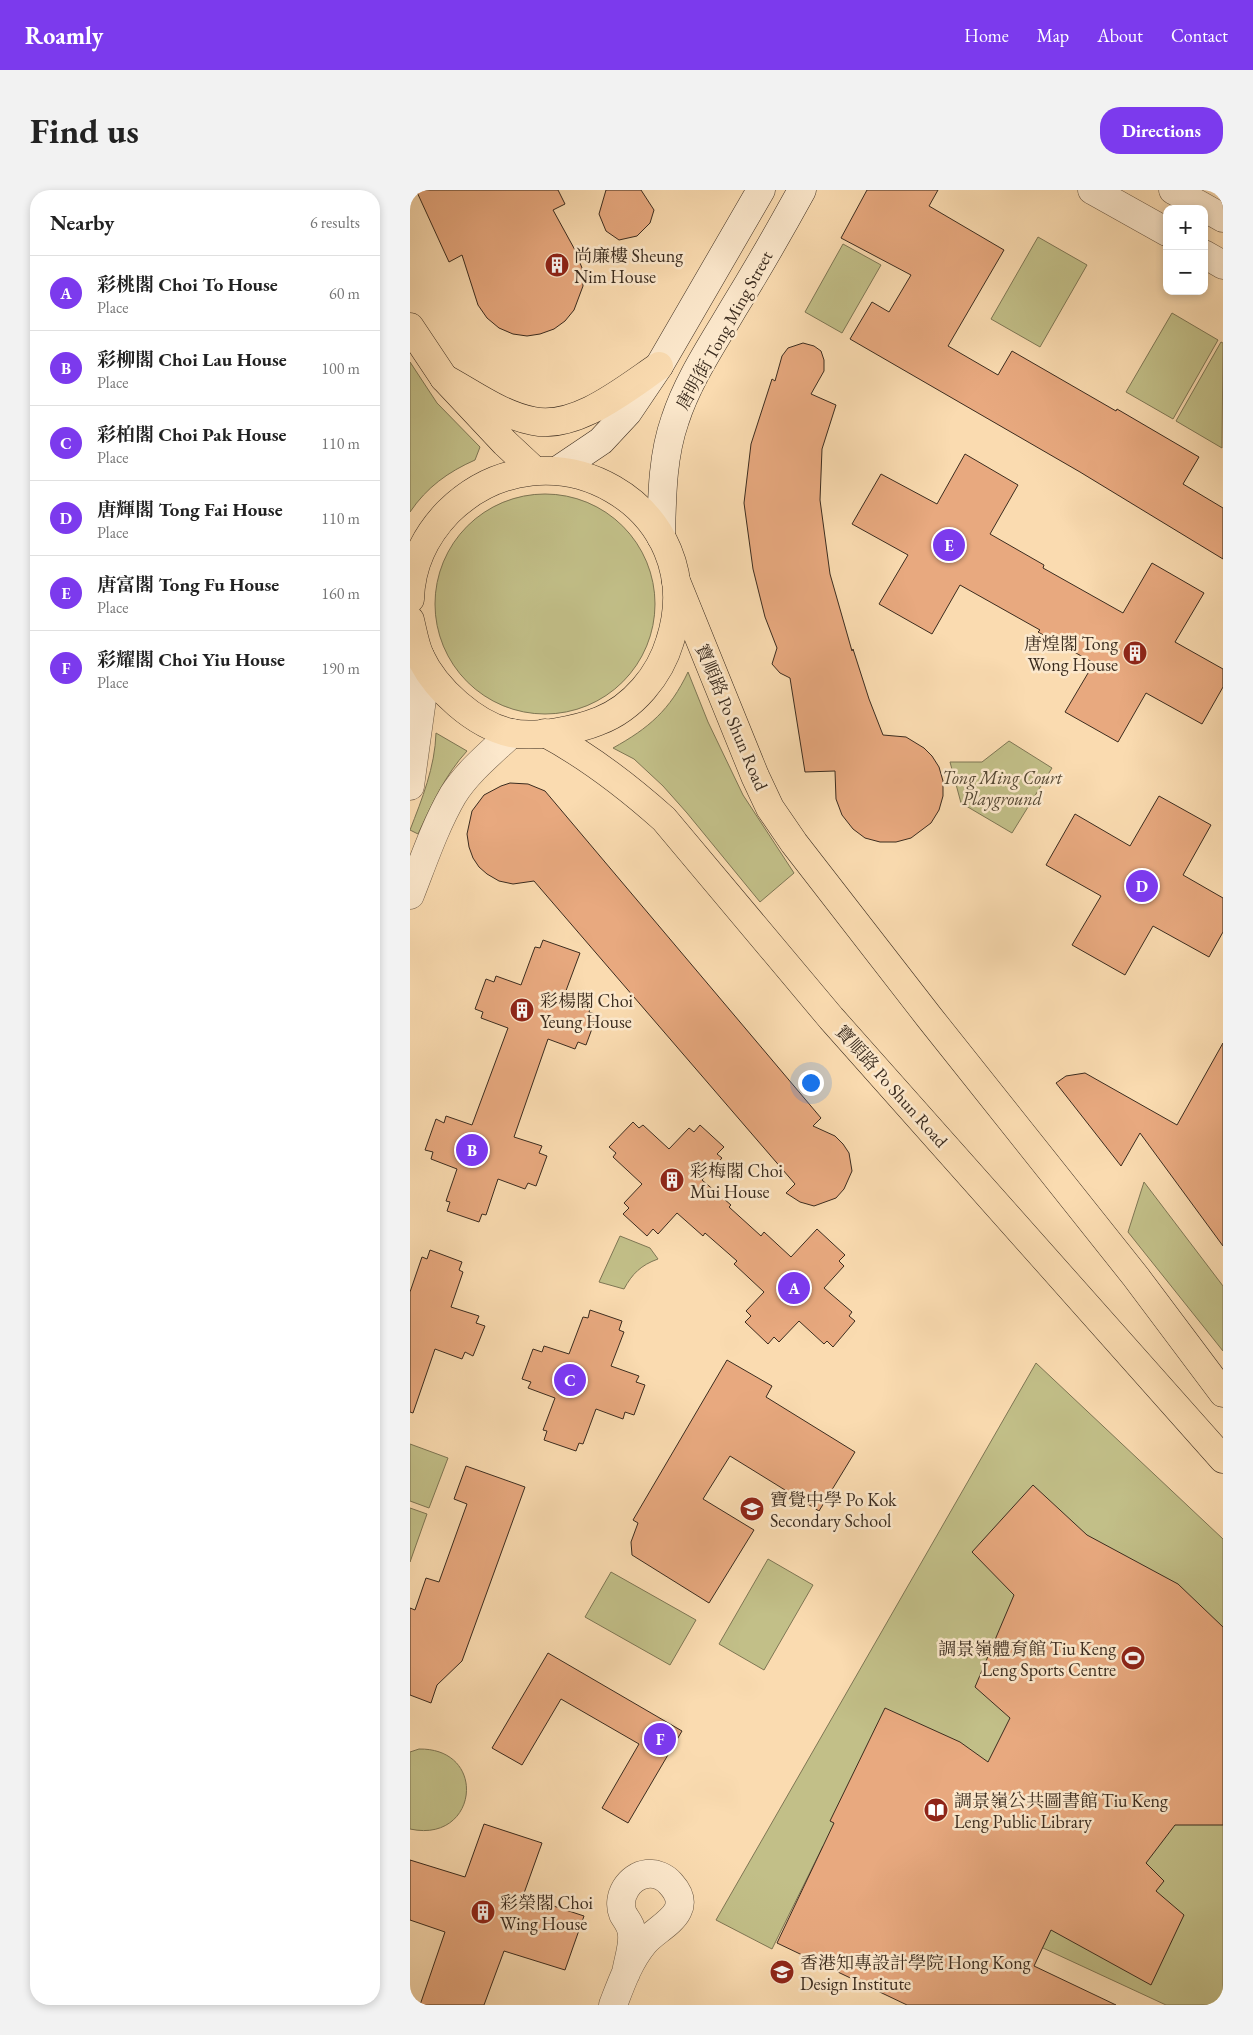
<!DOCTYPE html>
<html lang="en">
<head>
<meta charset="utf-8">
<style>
	body { margin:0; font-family:"EB Garamond","Noto Serif TC",serif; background:#f2f2f2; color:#222 }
	.controls { position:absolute; right:15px; top:15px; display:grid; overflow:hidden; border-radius:10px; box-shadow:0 2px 8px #0003 }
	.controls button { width:45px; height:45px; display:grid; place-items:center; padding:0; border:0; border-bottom:1px solid #e0e0e0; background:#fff; color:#222; font:25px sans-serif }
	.you { position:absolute; left:400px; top:892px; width:18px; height:18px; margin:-12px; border:4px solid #fff; border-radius:50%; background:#1a73e8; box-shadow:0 0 0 8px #1a73e833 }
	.badge { display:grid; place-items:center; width:32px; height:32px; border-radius:50%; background:#7c3aed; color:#fff; font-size:16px; font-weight:700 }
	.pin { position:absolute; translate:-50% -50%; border:2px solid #fff; box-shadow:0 1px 5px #0006 }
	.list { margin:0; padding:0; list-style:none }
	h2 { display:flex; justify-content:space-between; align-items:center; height:65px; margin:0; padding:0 20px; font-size:21px }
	h2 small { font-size:16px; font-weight:400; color:#767676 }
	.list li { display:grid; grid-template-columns:32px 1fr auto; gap:15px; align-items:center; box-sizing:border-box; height:75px; padding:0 20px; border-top:1px solid #e0e0e0 }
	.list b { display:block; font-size:19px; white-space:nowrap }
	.list p { margin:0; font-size:16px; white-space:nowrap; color:#767676 }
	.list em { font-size:16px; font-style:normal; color:#767676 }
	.map { position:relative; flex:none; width:813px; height:1815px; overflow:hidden; border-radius:20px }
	header { display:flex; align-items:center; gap:30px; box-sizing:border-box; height:70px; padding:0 25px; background:#7c3aed; color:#fff }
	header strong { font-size:24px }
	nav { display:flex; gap:28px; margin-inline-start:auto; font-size:18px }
	.intro { display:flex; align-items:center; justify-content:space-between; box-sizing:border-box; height:120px; padding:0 30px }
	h1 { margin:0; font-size:35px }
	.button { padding:12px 22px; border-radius:20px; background:#7c3aed; color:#fff; font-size:18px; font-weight:700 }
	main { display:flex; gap:30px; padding:0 30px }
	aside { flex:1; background:#fff; border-radius:20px; box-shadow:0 2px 8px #0003 }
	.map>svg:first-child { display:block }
</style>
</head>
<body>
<header>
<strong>Roamly</strong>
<nav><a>Home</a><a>Map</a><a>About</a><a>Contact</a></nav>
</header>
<div class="intro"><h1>Find us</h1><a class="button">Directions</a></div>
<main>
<aside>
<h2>Nearby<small>6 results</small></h2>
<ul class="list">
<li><span class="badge">A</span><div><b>彩桃閣 Choi To House</b><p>Place</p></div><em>60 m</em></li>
<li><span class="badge">B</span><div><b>彩柳閣 Choi Lau House</b><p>Place</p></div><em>100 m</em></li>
<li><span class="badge">C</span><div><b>彩柏閣 Choi Pak House</b><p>Place</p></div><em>110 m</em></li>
<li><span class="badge">D</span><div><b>唐輝閣 Tong Fai House</b><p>Place</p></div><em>110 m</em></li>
<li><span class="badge">E</span><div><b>唐富閣 Tong Fu House</b><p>Place</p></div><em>160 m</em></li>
<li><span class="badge">F</span><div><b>彩耀閣 Choi Yiu House</b><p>Place</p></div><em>190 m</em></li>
</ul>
</aside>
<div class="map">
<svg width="813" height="1815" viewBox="0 0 813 1815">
	<rect width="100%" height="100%" fill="#fadbb0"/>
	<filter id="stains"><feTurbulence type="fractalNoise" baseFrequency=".004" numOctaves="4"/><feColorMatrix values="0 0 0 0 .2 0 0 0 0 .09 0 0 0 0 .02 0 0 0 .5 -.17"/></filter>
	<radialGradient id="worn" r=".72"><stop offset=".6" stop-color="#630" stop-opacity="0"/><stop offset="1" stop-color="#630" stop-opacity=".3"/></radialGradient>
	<g fill="#c2bf88" stroke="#7e7654">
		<polygon points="628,47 677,75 630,157 581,129"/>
		<polygon points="433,54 471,75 432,143 395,122"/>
		<polygon points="762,123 808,150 763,229 716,202"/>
		<polygon points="811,152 813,153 812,258 766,231"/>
		<path d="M0,172L27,213L70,257L65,270C38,282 17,297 0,322Z"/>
		<circle cx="135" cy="414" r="110"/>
		<path d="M278,482L298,532L333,605L384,683L350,712L277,623L253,596L224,569L203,558C239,538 260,520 278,482Z"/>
		<path d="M26,543L57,561C35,585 22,614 8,644L0,640C12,609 25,577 26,543Z"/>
		<polygon points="599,551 642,578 602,643 551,613 540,572 572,572"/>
		<polygon points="734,992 813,1096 813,1161 718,1042"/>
		<path d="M210,1046L240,1058L248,1069C231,1075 222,1084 214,1099L189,1092Z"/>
		<polygon points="626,1173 813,1349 813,1815 756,1815 413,1656 362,1759 306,1730"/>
		<polygon points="0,1254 38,1268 19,1318 0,1311"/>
		<polygon points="0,1318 17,1324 0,1372"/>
		<polygon points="358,1369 403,1395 354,1480 309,1454"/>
		<polygon points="201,1382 286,1430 260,1475 175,1427"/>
		<path d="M9,1559C79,1558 68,1654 0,1639V1562Z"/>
	</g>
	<g fill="#e8a97f" stroke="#3b2c1f">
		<polygon points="6,0 148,0 155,14 143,20 165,60 172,78 173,96 164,120 155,131 144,139 130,144 117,146 103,144 89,138 77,128 68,115 52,65 39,72"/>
		<polygon points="196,0 231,0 244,20 240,33 227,46 209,50 196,41 189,24"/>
		<polygon points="457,0 528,0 519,16 594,60 538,156 588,185 602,161 706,221 707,219 789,267 773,294 813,318 813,369 670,282 440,149 462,112 479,122 501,85 431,48"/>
		<polygon points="393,153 404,156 411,161 414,170 414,181 401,204 426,215 412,259 410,310 420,384 442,461 443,459 459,509 473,545 496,547 514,558 522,566 529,577 533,591 533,606 529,620 521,633 501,648 486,652 470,652 455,648 443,639 432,625 426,609 425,581 395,582 380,488 370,483 362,474 367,458 355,427 343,379 334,313 341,254 362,189 365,191 372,166 378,158"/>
		<polygon points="555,264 608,295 580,344 634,375 633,378 713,423 742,373 794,403 765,452 813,479 813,497 792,534 736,503 708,552 655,522 684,473 628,442 630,440 550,395 522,444 469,414 498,365 442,334 471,284 527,314"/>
		<polygon points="100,593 118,594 135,601 411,928 403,936 425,946 433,954 439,963 442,981 434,999 426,1008 404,1016 390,1012 376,1003 385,994 124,691 103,694 89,691 77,684 69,677 63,668 59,657 57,644 62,621 74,605 91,596"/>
		<polygon points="749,606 801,635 773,685 813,708 813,742 799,767 743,736 715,785 662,755 691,706 636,675 665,624 720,656"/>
		<polygon points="133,750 170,763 154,806 181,816 179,822 187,825 176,855 168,852 165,859 138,849 104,947 132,956 129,963 137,966 126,996 118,993 115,999 88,989 76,1025 72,1024 69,1032 37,1021 40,1012 36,1011 47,979 21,969 23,962 15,960 26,929 34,933 36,926 62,935 98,838 71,828 73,822 65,819 76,789 84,792 86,786 111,795 125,757 130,758"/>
		<polygon points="813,853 813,1056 730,943 711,976 646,893 656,886 675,883 767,935"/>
		<polygon points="223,932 229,938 233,935 259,959 279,938 284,942 290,935 314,957 307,964 312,968 292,990 321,1015 319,1017 351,1046 354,1042 381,1067 407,1039 435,1065 429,1071 434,1076 414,1098 442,1122 439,1126 445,1131 423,1157 417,1151 414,1154 389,1131 369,1152 364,1147 358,1154 335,1132 341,1126 336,1121 354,1102 324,1074 327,1071 295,1043 293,1046 267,1023 248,1044 243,1039 237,1046 213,1024 219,1018 214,1013 232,994 203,967 206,963 199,957"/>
		<polygon points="20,1060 52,1072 49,1080 53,1082 41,1117 69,1126 66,1133 75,1136 63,1166 55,1162 52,1169 25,1159 3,1223 0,1222 0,1102 12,1067 17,1069"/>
		<polygon points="180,1120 212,1131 209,1140 214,1142 201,1176 229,1186 226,1192 235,1195 224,1225 215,1222 213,1229 186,1219 173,1254 169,1253 166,1261 134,1250 137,1241 133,1240 145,1208 118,1198 121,1192 112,1189 123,1159 132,1162 134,1156 159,1164 173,1127 178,1128"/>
		<polygon points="317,1170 362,1196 356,1207 445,1262 409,1321 320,1266 293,1309 344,1340 299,1413 222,1365 221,1352 228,1333 223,1330"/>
		<polygon points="56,1276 115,1297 52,1471 27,1495 21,1513 0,1505 0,1418 5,1420 16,1388 29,1392 57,1314 44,1309"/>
		<polygon points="623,1295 677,1345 768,1394 813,1437 813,1635 765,1635 736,1673 754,1691 746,1701 774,1725 741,1795 641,1740 624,1776 706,1815 497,1815 367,1753 424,1633 420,1631 475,1518 550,1552 578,1572 600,1528 565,1497 604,1405 562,1362"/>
		<polygon points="138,1463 272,1541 218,1633 192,1618 229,1554 151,1509 112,1575 82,1558"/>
		<polygon points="74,1634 132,1653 113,1706 174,1726 155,1780 94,1761 74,1815 10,1815 35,1742 0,1730 0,1670 55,1687"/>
	</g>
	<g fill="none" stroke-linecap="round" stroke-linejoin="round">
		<defs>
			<g id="minor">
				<polyline points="682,0 757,42"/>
				<polyline points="763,0 813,28"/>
				<polyline points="794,64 813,75"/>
				<path d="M203,1815C211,1794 219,1771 234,1753C248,1736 287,1723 261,1694C255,1687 246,1683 237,1684C219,1686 206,1707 213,1724C217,1731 222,1736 222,1745C223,1757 218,1770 216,1783"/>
			</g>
			<g id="tertiary">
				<polyline points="0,596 12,509 10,466"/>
				<path d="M0,705C13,672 25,636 43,605C58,581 82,562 102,543"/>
			</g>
			<g id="secondary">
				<polyline points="148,280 191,251 218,222 249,176 351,0"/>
				<path d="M251,347C252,308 252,267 265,230C278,190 302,155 323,119C347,80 370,40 392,0"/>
			</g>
			<g id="primary">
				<polyline points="0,137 34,188 95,253 124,280"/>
				<path d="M34,188C62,203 91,225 123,231C166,240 215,199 249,176"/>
				<polyline points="266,391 345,586 360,618 384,653 519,827 726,1087 813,1203"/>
				<path d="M0,409C1,376 15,346 38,322C139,223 303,317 260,451C250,485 223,518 189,531C167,540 126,548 101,543C65,535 25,499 10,466C5,455 3,442 0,430"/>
				<path d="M135,543C178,566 217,596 254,629L421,828L813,1269"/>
			</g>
		</defs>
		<use href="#minor" stroke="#6b5843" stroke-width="29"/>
		<use href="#tertiary" stroke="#6b5843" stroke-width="29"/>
		<use href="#secondary" stroke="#3b2c1f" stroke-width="29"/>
		<use href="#primary" stroke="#3b2c1f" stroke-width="29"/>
		<use href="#minor" stroke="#fce8cc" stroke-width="28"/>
		<use href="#tertiary" stroke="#fce8cc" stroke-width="28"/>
		<use href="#secondary" stroke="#fce8cc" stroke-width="28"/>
		<use href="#primary" stroke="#fadbb0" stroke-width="28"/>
	</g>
	<defs>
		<symbol id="building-disc" viewBox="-11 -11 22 22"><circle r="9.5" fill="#8f2418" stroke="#fce8cc"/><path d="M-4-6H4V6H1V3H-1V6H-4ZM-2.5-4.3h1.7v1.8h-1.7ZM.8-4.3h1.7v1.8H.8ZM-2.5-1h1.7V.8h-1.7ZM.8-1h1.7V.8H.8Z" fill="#fff"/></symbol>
		<symbol id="school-disc" viewBox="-11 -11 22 22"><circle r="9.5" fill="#8f2418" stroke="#fce8cc"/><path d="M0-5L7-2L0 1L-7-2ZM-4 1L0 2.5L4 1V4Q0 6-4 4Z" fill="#fff"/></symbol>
		<symbol id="stadium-disc" viewBox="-11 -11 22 22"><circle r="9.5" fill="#8f2418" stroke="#fce8cc"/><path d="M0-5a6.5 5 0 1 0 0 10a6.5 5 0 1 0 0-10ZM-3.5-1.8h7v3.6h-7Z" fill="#fff"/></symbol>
		<symbol id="library-disc" viewBox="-11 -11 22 22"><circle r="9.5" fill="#8f2418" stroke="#fce8cc"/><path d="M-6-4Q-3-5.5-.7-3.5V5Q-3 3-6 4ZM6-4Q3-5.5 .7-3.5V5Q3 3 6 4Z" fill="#fff"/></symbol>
		<symbol id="university-disc" viewBox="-11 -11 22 22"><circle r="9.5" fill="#8f2418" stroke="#fce8cc"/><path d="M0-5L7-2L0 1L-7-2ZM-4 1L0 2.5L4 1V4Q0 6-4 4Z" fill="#fff"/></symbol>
	</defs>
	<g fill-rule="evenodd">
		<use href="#building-disc" x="133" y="61" width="28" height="28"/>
		<use href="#building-disc" x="711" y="449" width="28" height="28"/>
		<use href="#building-disc" x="98" y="806" width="28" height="28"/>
		<use href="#building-disc" x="248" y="976" width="28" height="28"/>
		<use href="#school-disc" x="328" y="1305" width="28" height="28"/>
		<use href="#stadium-disc" x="709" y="1454" width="28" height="28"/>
		<use href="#library-disc" x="512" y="1606" width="28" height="28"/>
		<use href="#building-disc" x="59" y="1708" width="28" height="28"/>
		<use href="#university-disc" x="358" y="1768" width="28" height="28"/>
	</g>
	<g text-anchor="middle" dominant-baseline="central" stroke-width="5" stroke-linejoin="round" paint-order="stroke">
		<g font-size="18" fill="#3b2c1f" stroke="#fce8cc" text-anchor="start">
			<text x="164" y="65">尚廉樓 Sheung<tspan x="164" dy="21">Nim House</tspan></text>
			<text x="708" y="453" text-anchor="end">唐煌閣 Tong<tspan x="708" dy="21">Wong House</tspan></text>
			<text x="130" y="810">彩楊閣 Choi<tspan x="130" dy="21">Yeung House</tspan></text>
			<text x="280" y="980">彩梅閣 Choi<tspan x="280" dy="21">Mui House</tspan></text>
			<text x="360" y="1309">寶覺中學 Po Kok<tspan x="360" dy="21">Secondary School</tspan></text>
			<text x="706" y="1458" text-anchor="end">調景嶺體育館 Tiu Keng<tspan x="706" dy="21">Leng Sports Centre</tspan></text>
			<text x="544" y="1610">調景嶺公共圖書館 Tiu Keng<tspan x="544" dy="21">Leng Public Library</tspan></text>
			<text x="90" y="1712">彩榮閣 Choi<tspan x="90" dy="21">Wing House</tspan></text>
			<text x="390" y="1772">香港知專設計學院 Hong Kong<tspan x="390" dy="21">Design Institute</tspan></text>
		</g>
		<g font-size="18" fill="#3b2c1f" stroke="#fce8cc">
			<text transform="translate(314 140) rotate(-61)">唐明街 Tong Ming Street</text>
			<text transform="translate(322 527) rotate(67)">寶順路 Po Shun Road</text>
			<text transform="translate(482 896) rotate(48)">寶順路 Po Shun Road</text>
		</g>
		<g font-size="18" font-style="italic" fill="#564934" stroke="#fce8cc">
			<text x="592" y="587">Tong Ming Court<tspan x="592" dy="21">Playground</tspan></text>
		</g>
	</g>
	<rect width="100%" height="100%" filter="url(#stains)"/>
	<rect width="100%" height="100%" fill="url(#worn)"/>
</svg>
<div class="controls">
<button>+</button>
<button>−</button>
</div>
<div class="you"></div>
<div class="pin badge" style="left:384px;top:1098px">A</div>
<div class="pin badge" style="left:62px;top:960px">B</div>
<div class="pin badge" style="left:160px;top:1190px">C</div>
<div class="pin badge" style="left:732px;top:696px">D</div>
<div class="pin badge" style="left:539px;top:355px">E</div>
<div class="pin badge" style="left:250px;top:1549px">F</div>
</div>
</main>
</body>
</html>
